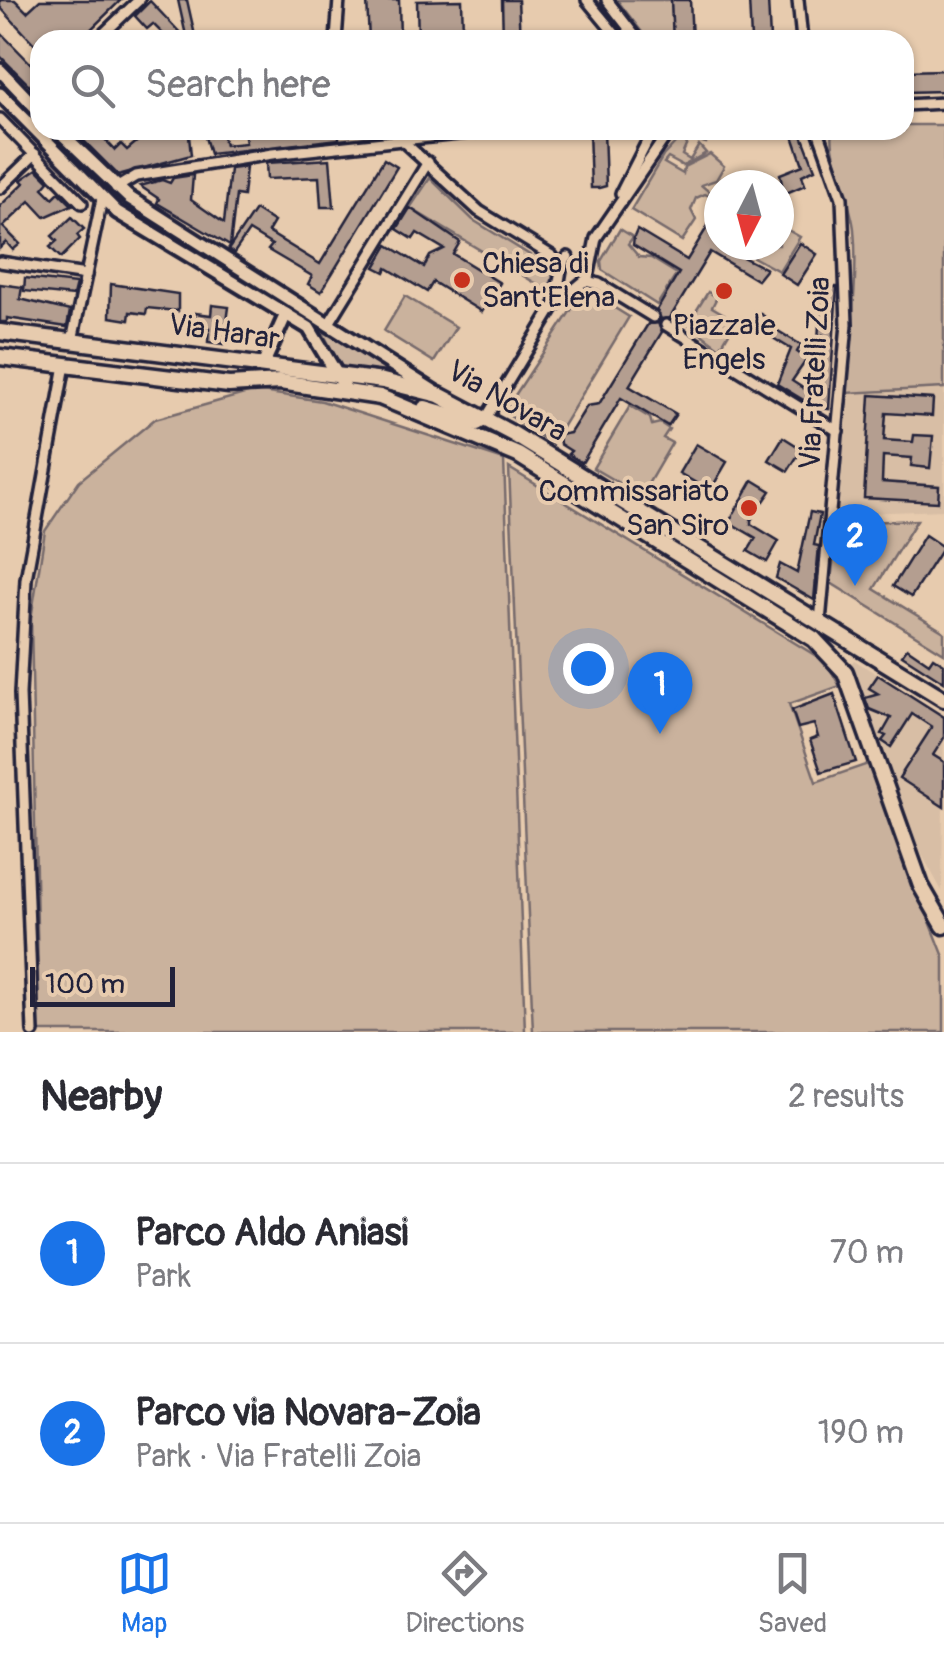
<!DOCTYPE html>
<html lang="en">
<head>
<meta charset="utf-8">
<style>
	body { margin:0; font-family:Pangolin,sans-serif; background:#f2f2f3; color:#2b2b33 }
	.compass { position:absolute; left:704px; top:170px; width:90px; height:90px; border-radius:50%; background:#fff; box-shadow:0 2px 8px #0004; rotate:186deg }
	.scale { position:absolute; left:30px; bottom:25px; width:145px; box-sizing:border-box; padding-left:10px; border:5px solid #22223b; border-top:0; font-size:28px; line-height:35px; white-space:nowrap; color:#22223b; -webkit-text-stroke:8px #e7cbae; paint-order:stroke }
	.you { position:absolute; left:588px; top:668px; width:35px; height:35px; margin:-25px; border:8px solid #fff; border-radius:50%; background:#1a73e8; box-shadow:0 0 0 15px #1a73e833 }
	.badge { display:grid; place-items:center; width:65px; height:65px; border-radius:50%; background:#1a73e8; color:#fff; font-size:32px; font-weight:700 }
	.pin { position:absolute; translate:-50% -82px; filter:drop-shadow(0 2px 5px #0008) }
	.pin::after { content:''; position:absolute; top:52px; width:35px; height:30px; background:inherit; clip-path:polygon(0 0,100% 0,50% 100%) }
	.list { margin:0; padding:0; list-style:none }
	h2 { display:flex; justify-content:space-between; align-items:center; height:130px; margin:0; padding:0 40px; font-size:42px }
	h2 small { font-size:32px; font-weight:400; color:#7c7c81 }
	.list li { display:grid; grid-template-columns:65px 1fr auto; gap:30px; align-items:center; box-sizing:border-box; height:180px; padding:0 40px; border-top:2px solid #e1e1e2 }
	.list b { display:block; font-size:38px; white-space:nowrap }
	.list p { margin:0; font-size:32px; white-space:nowrap; color:#7c7c81 }
	.list em { font-size:32px; font-style:normal; color:#7c7c81 }
	.icon { flex:none; width:55px; height:55px; fill:none; stroke:currentColor; stroke-width:2; stroke-linecap:round; stroke-linejoin:round }
	.map { position:relative; flex:none; width:944px; height:1032px; overflow:hidden }
	.search { position:absolute; background:#fff; box-shadow:0 2px 8px #0004; left:30px; right:30px; top:30px; height:110px; display:flex; align-items:center; gap:25px; box-sizing:border-box; padding:0 35px; border-radius:30px; color:#7c7c81; font-size:38px }
	.sheet { height:490px; background:#fff }
	nav { display:flex; justify-content:space-around; align-items:center; box-sizing:border-box; height:140px; border-top:2px solid #e1e1e2; background:#fff; font-size:28px; color:#7c7c81 }
	nav a { display:grid; justify-items:center; gap:5px }
	nav .on { color:#1a73e8 }
	.map>svg:first-child { display:block }
</style>
</head>
<body>
<div class="map">
<svg width="944" height="1032" viewBox="0 0 944 1032">
	<rect width="100%" height="100%" fill="#e7cbae"/>
	<filter id="ink" filterUnits="userSpaceOnUse"><feTurbulence type="fractalNoise" baseFrequency=".01" numOctaves="2"/><feDisplacementMap in="SourceGraphic" scale="20" xChannelSelector="R" yChannelSelector="G"/><feConvolveMatrix kernelMatrix="1 2 1 2 8 2 1 2 1" color-interpolation-filters="sRGB"/></filter>
	<g filter="url(#ink)">
		<g fill="#d8bea5">
			<polygon points="944,388 944,510 838,514 846,393"/>
			<polygon points="854,660 944,716 942,891 916,844 865,710 850,665"/>
		</g>
		<g fill="#cab29d" stroke="#766a6c" stroke-width="2.5">
			<polygon points="617,0 671,0 673,40 648,40"/>
			<path d="M904,125H944V388L846,393C849,340 859,281 854,229C851,201 828,153 833,130H904Z"/>
			<polygon points="687,130 707,130 706,143 689,139 682,155 690,160 699,145 706,153 683,166 668,158 664,163 683,174 684,167 710,154 724,166 716,180 701,185 719,200 705,194 696,198 691,210 696,220 682,241 631,210 663,156"/>
			<polygon points="430,178 473,220 551,268 553,278 547,290 410,208"/>
			<polygon points="779,225 800,237 779,271 731,245 779,245"/>
			<polygon points="620,229 633,237 628,244 639,257 651,258 677,274 657,305 602,270 601,261"/>
			<polygon points="708,292 717,297 712,307 736,321 720,348 688,324"/>
			<polygon points="592,294 629,317 552,444 504,412 581,295"/>
			<polygon points="405,296 456,327 434,362 384,331"/>
			<polygon points="322,331 379,363 386,373 342,369"/>
			<polygon points="255,391 322,401 504,460 525,1032 39,1032 31,619 45,531 79,481 155,419"/>
			<polygon points="630,406 650,418 652,425 660,423 669,429 663,438 672,443 641,496 593,468"/>
			<polygon points="509,468 826,662 840,686 789,704 816,782 868,764 944,957 944,1032 533,1032"/>
			<polygon points="917,520 874,589 944,632 944,653 831,583 837,523"/>
		</g>
		<g fill="#b49e90" stroke="#22223b" stroke-width="2.5">
			<polygon points="0,0 15,0 27,12 40,0 121,0 80,40 40,40 40,50 0,7"/>
			<polygon points="178,0 187,0 196,40 169,40 153,24 147,29 135,16 150,1 187,40"/>
			<polygon points="367,0 399,0 400,40 369,40"/>
			<polygon points="462,0 463,33 436,33 436,40 418,40 417,1"/>
			<polygon points="502,0 518,0 520,40 503,40"/>
			<polygon points="671,0 690,0 692,40 673,40"/>
			<polygon points="749,0 768,0 770,40 751,40"/>
			<polygon points="0,32 40,73 40,80 32,88 0,56"/>
			<polygon points="944,70 944,91 904,92 904,71"/>
			<polygon points="73,130 96,130 115,150 121,144 127,150 146,134 183,130 189,136 191,155 118,175"/>
			<polygon points="203,130 221,130 225,145 246,143 244,130 339,130 339,139 210,154"/>
			<polygon points="589,130 604,130 606,186 599,188 591,188"/>
			<polygon points="791,130 800,130 815,169 802,175 805,185 784,194 780,174 803,165"/>
			<polygon points="330,159 334,207 321,207 319,177 267,179 266,163"/>
			<polygon points="384,159 397,167 321,292 308,284 312,276 268,250 272,245 249,231 234,253 228,250 255,210 274,222 268,232 320,264"/>
			<polygon points="246,167 243,196 236,195 230,246 157,203 159,199 140,186 162,180 170,183 173,178 193,175 191,200 224,223 230,169"/>
			<polygon points="37,169 49,181 43,188 53,198 59,192 72,205 45,217 30,201 3,227 20,244 13,250 6,242 0,248 0,206 24,183 21,180"/>
			<polygon points="410,208 460,242 453,254 500,283 482,312 433,282 427,292 387,268 385,272 375,267 388,245 424,267 430,256 444,249 417,233 413,239 397,229"/>
			<polygon points="719,208 719,245 766,269 757,280 710,252 670,318 661,319 657,310 679,273 633,245 634,237 637,230 687,260"/>
			<polygon points="72,217 84,229 77,235 80,239 61,258 50,247 57,241 52,236"/>
			<polygon points="800,243 817,254 797,285 780,274"/>
			<polygon points="25,278 76,284 73,296 24,291"/>
			<polygon points="0,284 22,287 20,299 70,311 67,327 7,318 7,322 0,322"/>
			<polygon points="111,284 178,294 178,311 147,308 146,314 130,312 129,320 110,317"/>
			<polygon points="821,287 837,287 829,409 815,407 777,384 791,349 750,324 757,312 767,318 765,323 801,345 797,352 807,359 792,381 812,394 823,334 818,342"/>
			<polygon points="212,305 229,307 224,344 208,342 209,328 194,327 195,313 211,315"/>
			<polygon points="658,323 662,332 629,386 676,414 668,426 621,398 582,463 568,454 571,451 560,444 559,435 570,433 587,406 599,404 648,324"/>
			<polygon points="870,395 933,399 932,416 886,413 884,440 913,442 914,435 933,436 930,468 911,466 912,458 883,456 882,482 939,486 938,502 864,498"/>
			<polygon points="783,437 802,449 788,471 769,460"/>
			<polygon points="696,444 727,462 710,491 679,473"/>
			<polygon points="753,480 771,491 751,520 751,524 779,541 767,562 748,551 756,538 729,522"/>
			<polygon points="810,512 820,514 814,545 819,546 814,600 776,578 780,564 797,573"/>
			<polygon points="925,535 943,547 911,597 893,586"/>
			<polygon points="907,648 929,663 933,657 944,664 944,682 902,655"/>
			<polygon points="878,675 944,717 944,738 933,755 944,762 944,807 899,778 932,727 912,714 891,747 882,741 886,736 882,734 891,718 869,709 865,698 879,694 869,688"/>
			<polygon points="834,694 856,762 821,772 810,740 818,737 814,724 798,728 792,710"/>
		</g>
		<g fill="none" stroke-linecap="round" stroke-linejoin="round">
			<defs>
				<g id="minor">
					<polyline points="587,0 620,40"/>
					<polyline points="607,0 638,40"/>
					<polyline points="798,0 802,40"/>
					<polyline points="97,40 139,0"/>
					<polyline points="336,40 339,0"/>
					<polyline points="904,105 944,103"/>
					<polyline points="0,119 82,203"/>
					<polyline points="818,130 842,198 847,324 820,622"/>
					<polyline points="405,143 479,211 552,256 561,269"/>
					<polyline points="0,188 35,154"/>
					<polyline points="116,188 136,176 272,154 495,130"/>
					<polyline points="621,193 653,130"/>
					<polyline points="0,262 86,275"/>
					<polyline points="585,281 599,284 653,317"/>
					<polyline points="556,299 562,264 568,257"/>
					<polyline points="328,325 428,162"/>
					<polyline points="666,325 838,431"/>
					<polyline points="72,341 102,199"/>
					<polyline points="486,418 554,306 588,278 596,238 670,130"/>
					<polyline points="33,1032 20,694 26,579 65,365"/>
				</g>
				<g id="tertiary">
					<polyline points="0,70 40,112"/>
					<polyline points="0,94 117,212 309,328 347,391"/>
					<polyline points="58,130 128,197 435,392"/>
					<polyline points="263,365 286,314"/>
				</g>
				<g id="primary">
					<polyline points="0,332 383,381 439,395 513,434 944,699"/>
					<polyline points="0,357 229,385 280,382 380,397 518,455 814,639 845,672 921,886 944,926"/>
					<polyline points="425,408 477,423 485,418"/>
				</g>
			</defs>
			<use href="#minor" stroke="#22223b" stroke-width="16"/>
			<use href="#tertiary" stroke="#22223b" stroke-width="19"/>
			<use href="#primary" stroke="#22223b" stroke-width="21"/>
			<use href="#minor" stroke="#e7cbae" stroke-width="9"/>
			<use href="#tertiary" stroke="#e7cbae" stroke-width="11"/>
			<use href="#primary" stroke="#e7cbae" stroke-width="14"/>
		</g>
	</g>
	<g fill="#c8321e" stroke="#e7cbae" stroke-width="4">
		<circle cx="462" cy="280" r="10"/>
		<circle cx="724" cy="291" r="10"/>
		<circle cx="749" cy="508" r="10"/>
	</g>
	<g text-anchor="middle" dominant-baseline="central" stroke-width="8" stroke-linejoin="round" paint-order="stroke">
		<g font-size="30" fill="#22223b" stroke="#e7cbae" text-anchor="start">
			<text x="482" y="263">Chiesa di<tspan x="482" dy="34">Sant'Elena</tspan></text>
			<text x="724" y="325" text-anchor="middle">Piazzale<tspan x="724" dy="34">Engels</tspan></text>
			<text x="729" y="491" text-anchor="end">Commissariato<tspan x="729" dy="34">San Siro</tspan></text>
		</g>
		<g font-size="30" fill="#22223b" stroke="#e7cbae">
			<text transform="translate(224 332) rotate(8)">Via Harar</text>
			<text transform="translate(815 373) rotate(-87)">Via Fratelli Zoia</text>
			<text transform="translate(507 401) rotate(30)">Via Novara</text>
		</g>
	</g>
</svg>
<svg class="compass" viewBox="-18 -18 36 36"><path d="M0-13l5 13h-10z" fill="#e53935"/><path d="M0 13l5-13h-10z" fill="#7c7c81"/></svg>
<div class="scale">100 m</div>
<div class="you"></div>
<div class="pin badge" style="left:660px;top:734px">1</div>
<div class="pin badge" style="left:855px;top:586px">2</div>
<div class="search"><svg class="icon" aria-label="search" viewBox="0 0 24 24"><circle cx="10" cy="10" r="6"/><path d="M15 15l6 6"/></svg>Search here</div>
</div>
<section class="sheet">
<h2>Nearby<small>2 results</small></h2>
<ul class="list">
<li><span class="badge">1</span><div><b>Parco Aldo Aniasi</b><p>Park</p></div><em>70 m</em></li>
<li><span class="badge">2</span><div><b>Parco via Novara-Zoia</b><p>Park · Via Fratelli Zoia</p></div><em>190 m</em></li>
</ul>
</section>
<nav>
<a class="on"><svg class="icon" aria-label="map" viewBox="0 0 24 24"><path d="M3 6l6-2 6 2 6-2v14l-6 2-6-2-6 2zM9 4v14M15 6v14"/></svg>Map</a>
<a><svg class="icon" aria-label="directions" viewBox="0 0 24 24"><path d="M12 3l9 9-9 9-9-9zM9 14v-3h6M13 9l2 2-2 2"/></svg>Directions</a>
<a><svg class="icon" aria-label="saved" viewBox="0 0 24 24"><path d="M7 4h10v16l-5-4-5 4z"/></svg>Saved</a>
</nav>
</body>
</html>
